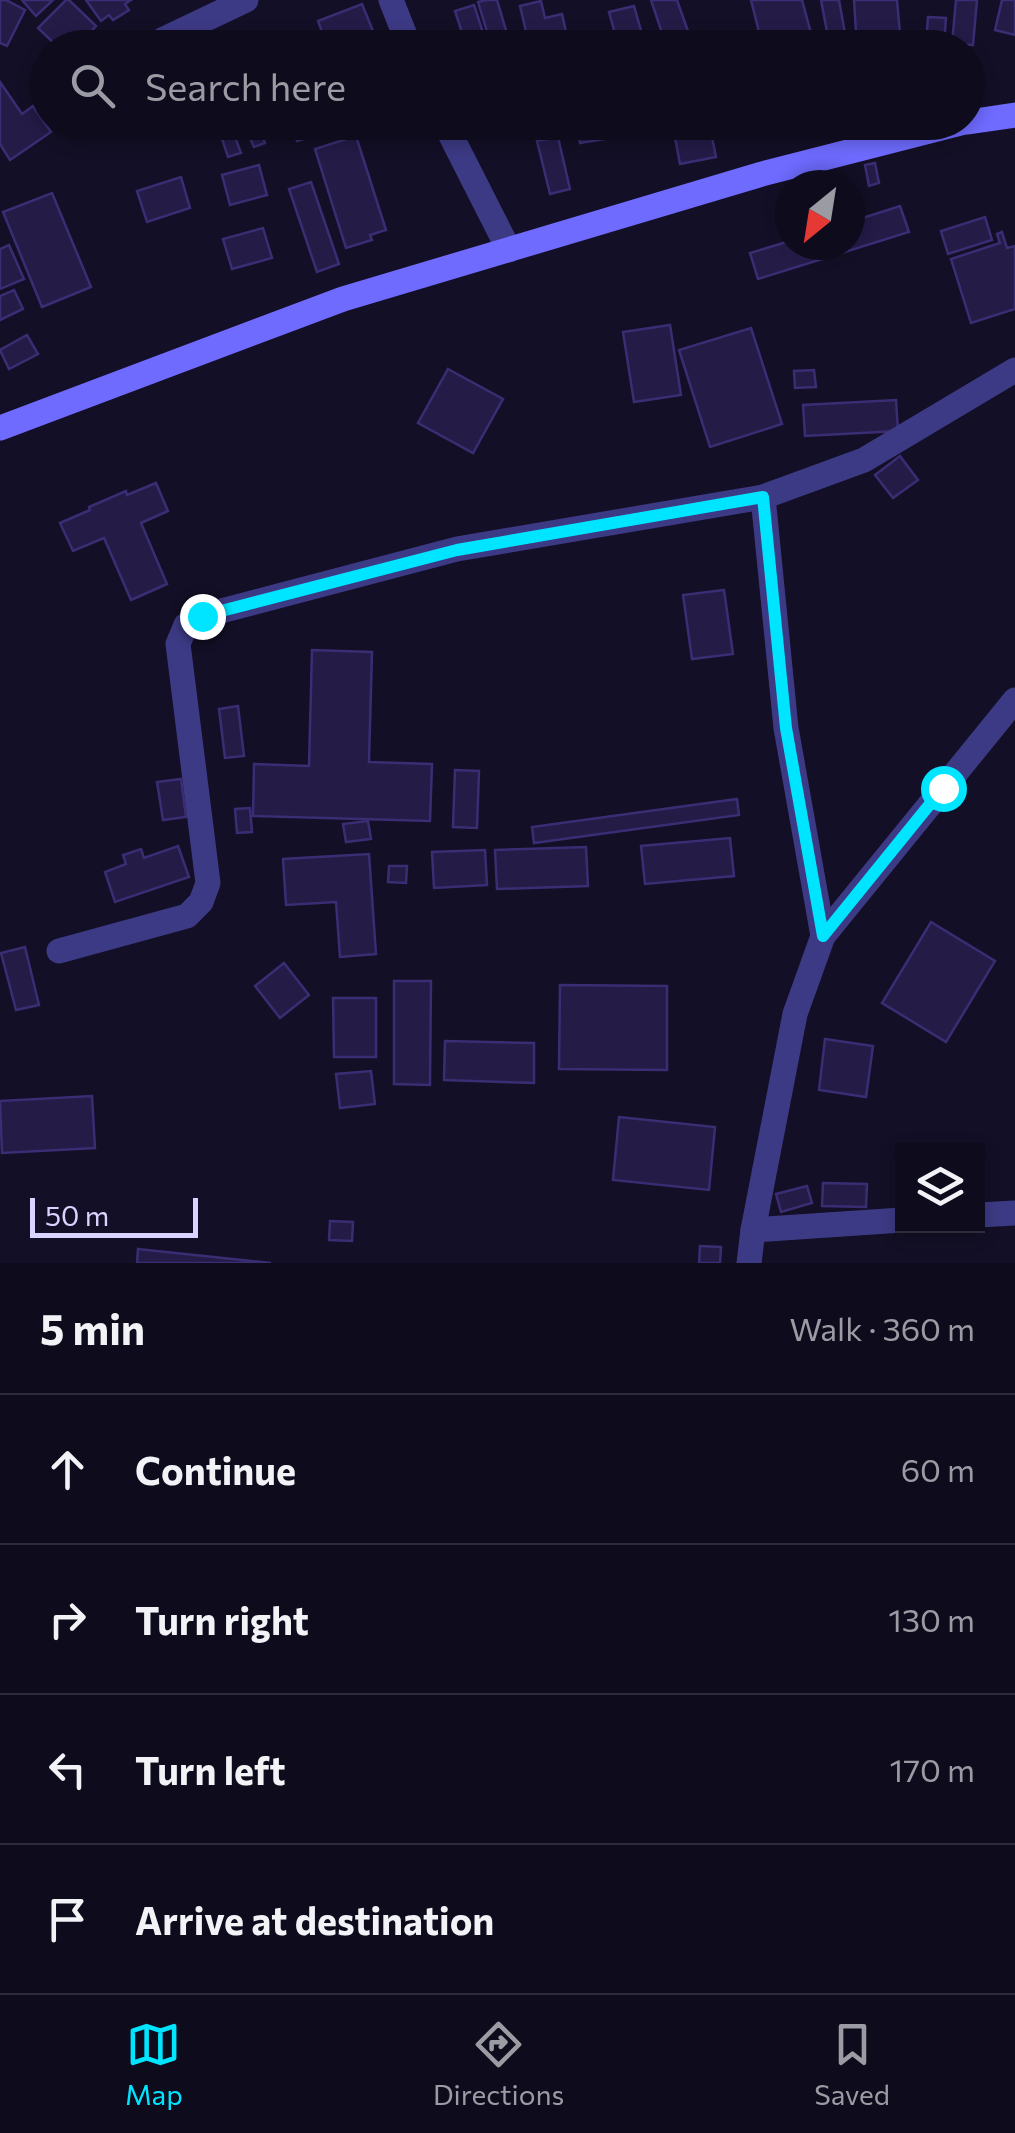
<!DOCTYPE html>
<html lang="en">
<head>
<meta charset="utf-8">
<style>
	body { margin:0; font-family:Commissioner,sans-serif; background:#171425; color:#f1f3f6 }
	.controls { position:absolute; right:30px; bottom:30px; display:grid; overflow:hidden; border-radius:0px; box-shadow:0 5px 15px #0003 }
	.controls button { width:90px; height:90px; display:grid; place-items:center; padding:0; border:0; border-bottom:2px solid #2e2b3b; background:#0e0b1c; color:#f1f3f6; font:50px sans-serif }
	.compass { position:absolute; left:775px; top:170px; width:90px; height:90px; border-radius:50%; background:#0e0b1c; box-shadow:0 5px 15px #0003; rotate:210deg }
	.scale { position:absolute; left:30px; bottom:25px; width:168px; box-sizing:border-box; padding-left:10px; border:5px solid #d9d4ff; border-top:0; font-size:28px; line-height:35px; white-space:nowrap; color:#d9d4ff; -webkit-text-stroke:8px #130f26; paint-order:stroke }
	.stop { position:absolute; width:30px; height:30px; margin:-22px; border:8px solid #00e5ff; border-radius:50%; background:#fff }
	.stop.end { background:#00e5ff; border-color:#fff; box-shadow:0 2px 10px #0008 }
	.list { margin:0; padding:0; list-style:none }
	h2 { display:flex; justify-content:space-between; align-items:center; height:130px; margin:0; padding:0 40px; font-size:42px }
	h2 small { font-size:32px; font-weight:400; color:#9b9ba3 }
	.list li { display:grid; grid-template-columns:65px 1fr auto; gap:30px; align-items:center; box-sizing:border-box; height:150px; padding:0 40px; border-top:2px solid #2e2b3b }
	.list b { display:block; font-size:38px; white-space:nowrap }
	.list em { font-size:32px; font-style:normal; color:#9b9ba3 }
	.icon { flex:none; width:55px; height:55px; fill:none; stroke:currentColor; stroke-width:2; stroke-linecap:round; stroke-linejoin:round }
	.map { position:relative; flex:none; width:1015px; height:1263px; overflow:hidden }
	.search { position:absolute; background:#0e0b1c; box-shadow:0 5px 15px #0003; left:30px; right:30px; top:30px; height:110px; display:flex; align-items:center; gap:25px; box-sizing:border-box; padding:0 35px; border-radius:55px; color:#9b9ba3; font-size:38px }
	.sheet { height:730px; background:#0e0b1c }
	nav { display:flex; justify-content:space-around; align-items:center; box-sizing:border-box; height:140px; border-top:2px solid #2e2b3b; background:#0e0b1c; font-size:28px; color:#9b9ba3 }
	nav a { display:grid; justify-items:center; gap:5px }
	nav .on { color:#00e5ff }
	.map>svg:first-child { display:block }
</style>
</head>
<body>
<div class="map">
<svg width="1015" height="1263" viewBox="0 0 1015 1263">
	<rect width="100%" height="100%" fill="#130f26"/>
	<g fill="#241b47" stroke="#3b2d73" stroke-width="2.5">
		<polygon points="0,0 6,0 25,10 7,46 0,43"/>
		<polygon points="22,0 53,0 36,16"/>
		<polygon points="66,0 69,0 96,26 75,48 59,48 38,28"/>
		<polygon points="86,0 131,0 125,4 129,10 113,20 109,15 101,21"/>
		<polygon points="486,0 497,0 510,44 492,48 478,2"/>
		<polygon points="651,0 677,0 694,48 667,48"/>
		<polygon points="751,0 802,0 815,48 763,48"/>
		<polygon points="821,0 839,0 846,39 829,42"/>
		<polygon points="854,0 897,0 901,45 857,48"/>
		<polygon points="956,0 977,0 973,45 952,44"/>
		<polygon points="1002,0 1015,0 1015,35 995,30"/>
		<polygon points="541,1 545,18 562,14 566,32 528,40 520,6"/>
		<polygon points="362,4 377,41 359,48 328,48 318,21"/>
		<polygon points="474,5 488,48 467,48 455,11"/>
		<polygon points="634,6 646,48 619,48 609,12"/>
		<polygon points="928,17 946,18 944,45 926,44"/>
		<polygon points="0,82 22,114 33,106 51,132 10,160 0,144"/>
		<polygon points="292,122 333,122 335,130 297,141"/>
		<polygon points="577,122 602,122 605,139 580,143"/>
		<polygon points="695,122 709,122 716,157 680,164 673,127"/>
		<polygon points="257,125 265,143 254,147 246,130"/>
		<polygon points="234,134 241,153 228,157 222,139"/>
		<polygon points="356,136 386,230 370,235 372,240 346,248 315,149"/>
		<polygon points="558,137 570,189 550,194 537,141"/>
		<polygon points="875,163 879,183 869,186 865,165"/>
		<polygon points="259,165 267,195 230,205 222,175"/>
		<polygon points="181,177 190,208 147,222 137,191"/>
		<polygon points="311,182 339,264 317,272 289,189"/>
		<polygon points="52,193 91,287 42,307 3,212"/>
		<polygon points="900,206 909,232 758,279 750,253 790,241 790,245 850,245 850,222"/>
		<polygon points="985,217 992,240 948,254 941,231"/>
		<polygon points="263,228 272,258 232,269 223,239"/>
		<polygon points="1002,232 1007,248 1015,246 1015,309 971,323 951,259 1000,243 997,234"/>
		<polygon points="9,245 24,279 0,289 0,249"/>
		<polygon points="14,290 23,309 0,320 0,296"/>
		<polygon points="670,325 681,395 634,402 623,332"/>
		<polygon points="751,328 782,424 710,447 679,350"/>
		<polygon points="27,335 38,354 9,369 0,350"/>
		<polygon points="448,369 503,399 473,453 418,423"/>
		<polygon points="814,370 816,387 795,388 794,371"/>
		<polygon points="896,400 898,431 805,436 803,405"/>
		<polygon points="900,456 918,480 893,498 875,475"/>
		<polygon points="156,483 168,511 141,523 167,584 131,600 104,538 73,551 60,523 90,510 89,507 126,491 127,495"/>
		<polygon points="724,590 733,654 692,659 683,595"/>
		<polygon points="312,650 372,652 369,762 432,764 430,821 253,816 254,764 309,766"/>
		<polygon points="238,706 244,756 225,758 219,709"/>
		<polygon points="455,770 479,771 477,828 453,827"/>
		<polygon points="181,779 186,817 163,820 157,782"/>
		<polygon points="737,799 739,815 534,843 532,827"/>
		<polygon points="250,808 252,832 237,833 235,809"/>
		<polygon points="368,821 371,839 346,842 343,824"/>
		<polygon points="730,838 734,876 645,884 641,846"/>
		<polygon points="178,846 189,877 115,902 105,872 126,864 123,855 141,849 144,858"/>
		<polygon points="586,847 588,886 497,889 495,850"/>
		<polygon points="485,850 487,885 434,888 432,852"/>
		<polygon points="369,854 376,954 340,957 336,902 286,905 283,859"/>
		<polygon points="389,866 407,866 406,883 388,882"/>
		<polygon points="931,922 995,961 946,1042 882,1003"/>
		<polygon points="25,947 39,1005 16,1010 1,953"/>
		<polygon points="284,963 309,995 280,1018 255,986"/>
		<polygon points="394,981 431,981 430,1085 394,1084"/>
		<polygon points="560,985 667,986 667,1070 559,1069"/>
		<polygon points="333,998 376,998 376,1057 334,1057"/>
		<polygon points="825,1039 873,1046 866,1097 819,1090"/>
		<polygon points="445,1041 534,1043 534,1083 444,1080"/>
		<polygon points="371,1071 375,1104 340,1108 336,1074"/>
		<polygon points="92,1096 95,1148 2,1153 0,1101"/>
		<polygon points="619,1117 715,1127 709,1190 613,1180"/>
		<polygon points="823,1183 867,1184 866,1207 822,1206"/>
		<polygon points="807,1186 812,1203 781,1212 776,1194"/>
		<polygon points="330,1221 353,1222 352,1241 329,1240"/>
		<polygon points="700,1246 721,1247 720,1263 699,1263"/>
		<polygon points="138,1249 271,1263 137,1263"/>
	</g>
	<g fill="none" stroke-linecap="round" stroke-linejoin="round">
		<g stroke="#3d3a85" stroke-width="25">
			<polyline points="391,0 410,48"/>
			<polyline points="162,40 246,0"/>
			<polyline points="444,122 509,250"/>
			<polyline points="763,497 786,728 823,936"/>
			<polyline points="59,951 187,916 201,902 208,883 178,644 186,625 202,616 457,549 763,497 864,460 1015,370"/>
			<polyline points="978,1215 1015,1213"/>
			<polyline points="753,1230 902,1220"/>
		</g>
		<polyline stroke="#3d3a85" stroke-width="25" points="749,1263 753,1230 795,1014 823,936 1015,700"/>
		<g stroke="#6f6bff" stroke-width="25">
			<polyline points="968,122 1015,115"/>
			<polyline points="0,428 343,299 762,174 965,122"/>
		</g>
	</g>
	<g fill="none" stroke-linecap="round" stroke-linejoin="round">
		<polyline stroke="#00e5ff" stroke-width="12" points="202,616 457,550 763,497 786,728 823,936 943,788"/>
	</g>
</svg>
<div class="controls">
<button><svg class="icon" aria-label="layers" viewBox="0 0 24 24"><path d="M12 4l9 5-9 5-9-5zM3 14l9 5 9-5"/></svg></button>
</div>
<svg class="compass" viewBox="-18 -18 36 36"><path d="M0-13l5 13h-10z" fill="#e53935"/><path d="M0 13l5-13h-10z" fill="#9b9ba3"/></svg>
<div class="scale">50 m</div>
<div class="stop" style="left:943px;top:788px"></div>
<div class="stop end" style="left:202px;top:616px"></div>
<div class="search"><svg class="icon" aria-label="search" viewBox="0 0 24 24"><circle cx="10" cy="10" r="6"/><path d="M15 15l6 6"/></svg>Search here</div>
</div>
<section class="sheet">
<h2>5 min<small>Walk · 360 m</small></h2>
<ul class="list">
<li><svg class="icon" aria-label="ahead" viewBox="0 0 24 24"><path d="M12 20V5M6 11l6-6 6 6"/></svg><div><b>Continue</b></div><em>60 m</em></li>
<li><svg class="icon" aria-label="right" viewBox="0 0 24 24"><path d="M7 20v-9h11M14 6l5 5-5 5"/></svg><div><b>Turn right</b></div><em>130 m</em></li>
<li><svg class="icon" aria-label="left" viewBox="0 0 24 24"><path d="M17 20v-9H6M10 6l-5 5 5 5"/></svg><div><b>Turn left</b></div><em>170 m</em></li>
<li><svg class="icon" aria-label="arrive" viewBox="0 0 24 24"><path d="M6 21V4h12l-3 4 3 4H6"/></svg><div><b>Arrive at destination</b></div></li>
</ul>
</section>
<nav>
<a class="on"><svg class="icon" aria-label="map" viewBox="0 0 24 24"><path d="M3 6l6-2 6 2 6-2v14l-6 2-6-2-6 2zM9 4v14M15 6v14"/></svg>Map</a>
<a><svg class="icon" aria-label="directions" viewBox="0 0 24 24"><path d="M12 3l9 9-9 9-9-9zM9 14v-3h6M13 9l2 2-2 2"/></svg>Directions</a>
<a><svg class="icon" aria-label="saved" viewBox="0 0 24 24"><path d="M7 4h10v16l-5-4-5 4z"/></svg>Saved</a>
</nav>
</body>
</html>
